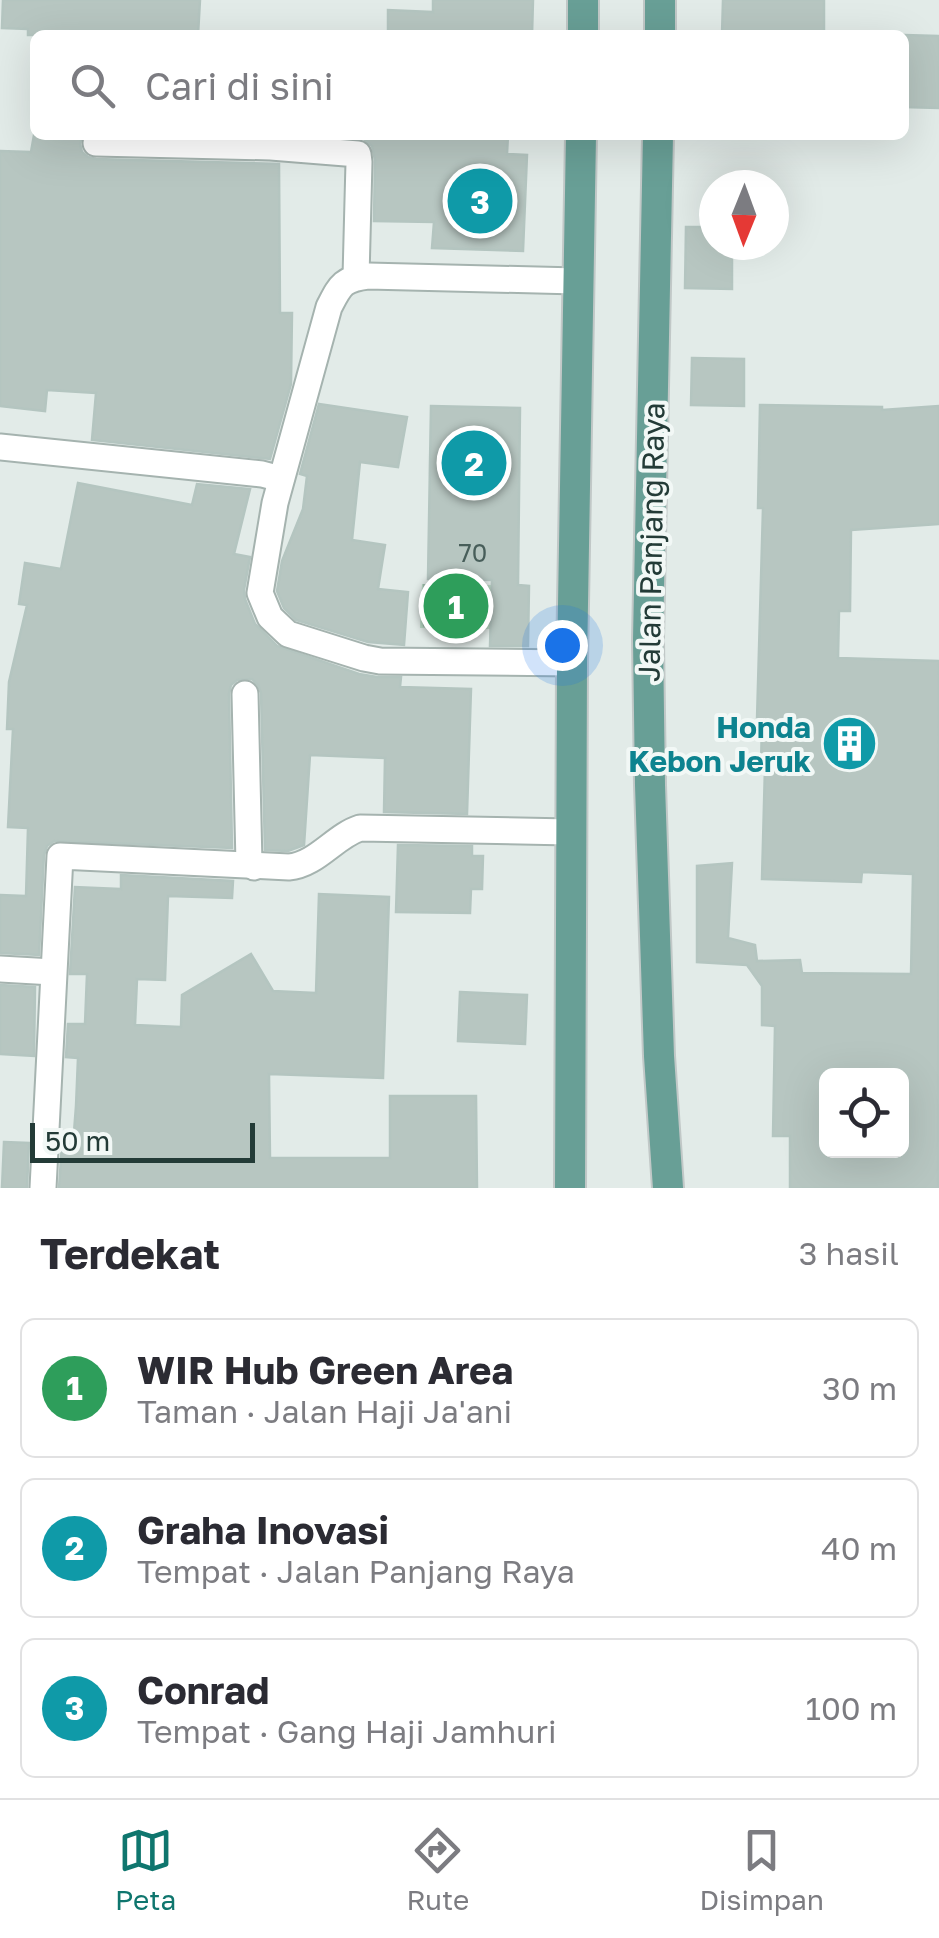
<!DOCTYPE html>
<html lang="id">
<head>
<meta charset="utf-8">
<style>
	body { margin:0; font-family:"Golos Text",sans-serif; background:#f7f7f7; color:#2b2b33 }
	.controls { position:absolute; right:30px; bottom:30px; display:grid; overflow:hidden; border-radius:15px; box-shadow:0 10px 40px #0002 }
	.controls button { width:90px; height:90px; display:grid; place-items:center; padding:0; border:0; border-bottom:2px solid #e1e1e2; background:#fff; color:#2b2b33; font:50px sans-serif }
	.compass { position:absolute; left:699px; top:170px; width:90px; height:90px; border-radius:50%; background:#fff; box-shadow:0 10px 40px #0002; rotate:181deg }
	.scale { position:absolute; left:30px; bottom:25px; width:225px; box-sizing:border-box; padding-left:10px; border:5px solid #233b37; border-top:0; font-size:28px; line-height:35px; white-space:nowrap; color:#233b37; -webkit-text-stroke:8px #f2f8f6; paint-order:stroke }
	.you { position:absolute; left:562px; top:645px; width:35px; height:35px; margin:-25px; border:8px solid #fff; border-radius:50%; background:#1a73e8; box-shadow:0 0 0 15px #1a73e833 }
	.badge { display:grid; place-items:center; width:65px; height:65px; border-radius:50%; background:#0f766e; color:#fff; font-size:32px; font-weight:700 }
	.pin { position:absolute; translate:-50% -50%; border:5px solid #fff; box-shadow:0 2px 10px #0006 }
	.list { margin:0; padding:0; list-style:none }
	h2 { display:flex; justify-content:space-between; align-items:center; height:130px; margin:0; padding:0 40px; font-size:42px }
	h2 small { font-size:32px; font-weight:400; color:#7c7c81 }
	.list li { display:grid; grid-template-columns:65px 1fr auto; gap:30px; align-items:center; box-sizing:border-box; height:140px; margin:0 20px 20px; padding:0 20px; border:2px solid #e1e1e2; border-radius:15px }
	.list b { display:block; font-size:38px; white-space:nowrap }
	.list p { margin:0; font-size:32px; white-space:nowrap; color:#7c7c81 }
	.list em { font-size:32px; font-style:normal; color:#7c7c81 }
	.icon { flex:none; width:55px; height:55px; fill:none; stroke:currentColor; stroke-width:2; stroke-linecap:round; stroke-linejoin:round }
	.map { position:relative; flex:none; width:939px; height:1188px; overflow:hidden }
	.search { position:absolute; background:#fff; box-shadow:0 10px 40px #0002; left:30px; right:30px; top:30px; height:110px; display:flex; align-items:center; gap:25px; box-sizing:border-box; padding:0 35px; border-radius:15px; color:#7c7c81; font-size:38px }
	.sheet { height:610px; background:#fff }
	nav { display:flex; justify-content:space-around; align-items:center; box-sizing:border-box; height:140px; border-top:2px solid #e1e1e2; background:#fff; font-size:28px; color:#7c7c81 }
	nav a { display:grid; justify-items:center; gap:5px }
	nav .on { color:#0f766e }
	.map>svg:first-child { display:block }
</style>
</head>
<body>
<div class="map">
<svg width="939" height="1188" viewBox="0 0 939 1188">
	<defs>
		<pattern id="park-dots" width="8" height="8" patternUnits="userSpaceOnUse" patternTransform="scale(2.5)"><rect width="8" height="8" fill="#bbdbc7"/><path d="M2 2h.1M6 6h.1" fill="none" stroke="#a0bdac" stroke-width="1.8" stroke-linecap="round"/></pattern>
	</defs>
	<rect width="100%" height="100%" fill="#e2ebe8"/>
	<polygon fill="url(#park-dots)" points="422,584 491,585 491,629 420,628"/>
	<g fill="#b7c6c1" stroke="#b4c5c0" stroke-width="2.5" fill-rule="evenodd">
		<polygon points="3,0 200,0 198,35 28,35 28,29 2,28"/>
		<polygon points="433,0 533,0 532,35 388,35 388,10 433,12"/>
		<polygon points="723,0 824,0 824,35 722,35"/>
		<polygon points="904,35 939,36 939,108 904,107"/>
		<polygon points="34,135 82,135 80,144 82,152 88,157 96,159 279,164 280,313 292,313 291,384 270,459 92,440 96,393 47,390 45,411 0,406 0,151 31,152"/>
		<polygon points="365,135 508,135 507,154 527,155 523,251 432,248 434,222 374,221 375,160 372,146 364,139"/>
		<polygon points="686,227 714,227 714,245 732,245 732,289 685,288"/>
		<polygon points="692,358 744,359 744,406 691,405"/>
		<polygon points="319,404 407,417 398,467 360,462 352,540 385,545 378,589 408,592 404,645 368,642 296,620 284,608 277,591 282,561 303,509 307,476 300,474"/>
		<path d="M760,405L882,407V410L939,406V524L851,530L850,611H839L838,658L939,661L938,1188H790V1136H773L775,1026L762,1025V986L747,965L697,962V866L732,863L728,938L755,945L757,961L800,960L802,973L911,974L913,874L862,872L861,882L762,879L765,767H761L762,720H757L763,508H758ZM826,1076H902V1150H826Z"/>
		<polygon points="431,406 520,408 518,585 529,586 528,646 490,646 492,580 428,579"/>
		<polygon points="78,483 192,505 197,484 250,489 234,554 250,557 244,590 245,599 255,624 277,646 359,674 377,677 401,677 400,687 471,689 467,814 384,812 385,758 310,755 304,845 288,851 265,850 261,693 258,685 252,679 237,680 231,685 229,694 232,848 54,841 47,846 44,855 39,955 0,953 0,895 26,896 28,828 8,827 13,729 7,729 9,682 27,605 19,604 25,563 61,569"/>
		<polygon points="398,845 472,846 472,856 483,856 482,889 471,889 470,913 396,912"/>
		<polygon points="121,875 233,881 232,898 168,896 165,980 137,979 135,1025 181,1027 182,995 251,954 273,991 316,993 319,894 389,897 383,1078 269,1074 270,1158 390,1158 390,1096 476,1096 477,1188 59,1188 62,1144 73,1145 76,1106 78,1058 66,1057 68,1024 85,1024 87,974 70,974 75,887 121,889"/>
		<polygon points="0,985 35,987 34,1056 0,1054"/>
		<polygon points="460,992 527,995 525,1044 458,1041"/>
		<polygon points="4,1142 29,1143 27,1188 2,1188"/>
	</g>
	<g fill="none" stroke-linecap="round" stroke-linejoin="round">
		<defs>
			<g id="minor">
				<polyline points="96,143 271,147 358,154 359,162 356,277"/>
				<polyline points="0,447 262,474 281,479"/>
				<path d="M572,663L380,661L364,658L288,634L270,617L260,593L275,503L329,307C340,286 342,279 368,276L577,281"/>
				<polyline points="245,694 249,863 254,867"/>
				<polyline points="0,969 53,972"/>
				<path d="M43,1188L60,856L289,867C316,865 335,836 360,828L570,832"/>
			</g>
			<g id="primary">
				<polyline points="583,35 583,0"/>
				<polyline points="660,35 660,0"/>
				<polyline points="658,135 648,640 650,785 659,1056 668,1188"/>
				<polyline points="570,1188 572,663 581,135"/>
			</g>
		</defs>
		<use href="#minor" stroke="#a5b3af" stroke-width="29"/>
		<use href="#primary" stroke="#c1c8c7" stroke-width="34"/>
		<use href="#minor" stroke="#fff" stroke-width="25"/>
		<use href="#primary" stroke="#689f96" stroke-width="30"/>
	</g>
	<defs>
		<symbol id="building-disc" viewBox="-11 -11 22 22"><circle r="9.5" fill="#0f9aa8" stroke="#f2f8f6"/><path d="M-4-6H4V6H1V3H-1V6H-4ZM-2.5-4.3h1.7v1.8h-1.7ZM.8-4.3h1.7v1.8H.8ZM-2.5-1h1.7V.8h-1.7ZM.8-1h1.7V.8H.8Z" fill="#fff"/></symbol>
	</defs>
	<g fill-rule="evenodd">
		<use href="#building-disc" x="818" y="712" width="63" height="63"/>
	</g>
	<g text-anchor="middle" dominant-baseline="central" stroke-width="8" stroke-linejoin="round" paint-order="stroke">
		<g font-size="25" fill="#485e5a">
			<text x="473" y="552">70</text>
		</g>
		<g font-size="30" fill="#233b37" stroke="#f2f8f6">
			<text transform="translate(651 542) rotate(-89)">Jalan Panjang Raya</text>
		</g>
		<g font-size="30" font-weight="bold" fill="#0d838f" stroke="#f2f8f6" text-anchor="end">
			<text x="811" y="727">Honda<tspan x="811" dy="34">Kebon Jeruk</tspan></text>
		</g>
	</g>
</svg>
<div class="controls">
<button><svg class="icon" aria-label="locate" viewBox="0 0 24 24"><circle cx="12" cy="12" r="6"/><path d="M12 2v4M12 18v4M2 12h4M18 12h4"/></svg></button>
</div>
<svg class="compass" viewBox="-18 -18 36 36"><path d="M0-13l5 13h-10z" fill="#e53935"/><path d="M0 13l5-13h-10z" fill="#7c7c81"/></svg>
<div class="scale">50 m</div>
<div class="you"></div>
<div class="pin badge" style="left:456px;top:606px;background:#2e9e5b">1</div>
<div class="pin badge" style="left:474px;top:463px;background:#0f9aa8">2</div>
<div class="pin badge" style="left:480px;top:201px;background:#0f9aa8">3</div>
<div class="search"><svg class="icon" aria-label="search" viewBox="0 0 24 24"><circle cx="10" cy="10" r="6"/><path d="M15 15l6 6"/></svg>Cari di sini</div>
</div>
<section class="sheet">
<h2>Terdekat<small>3 hasil</small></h2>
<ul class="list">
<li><span class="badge" style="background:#2e9e5b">1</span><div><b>WIR Hub Green Area</b><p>Taman · Jalan Haji Ja'ani</p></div><em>30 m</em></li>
<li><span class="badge" style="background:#0f9aa8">2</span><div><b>Graha Inovasi</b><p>Tempat · Jalan Panjang Raya</p></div><em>40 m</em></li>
<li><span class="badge" style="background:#0f9aa8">3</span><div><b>Conrad</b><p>Tempat · Gang Haji Jamhuri</p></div><em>100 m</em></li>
</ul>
</section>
<nav>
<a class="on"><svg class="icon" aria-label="map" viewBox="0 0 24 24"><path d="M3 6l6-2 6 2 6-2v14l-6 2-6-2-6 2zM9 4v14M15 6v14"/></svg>Peta</a>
<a><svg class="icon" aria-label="directions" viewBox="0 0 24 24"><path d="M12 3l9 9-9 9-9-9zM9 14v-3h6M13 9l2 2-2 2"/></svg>Rute</a>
<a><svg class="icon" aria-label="saved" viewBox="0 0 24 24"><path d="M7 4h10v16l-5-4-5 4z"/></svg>Disimpan</a>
</nav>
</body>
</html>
